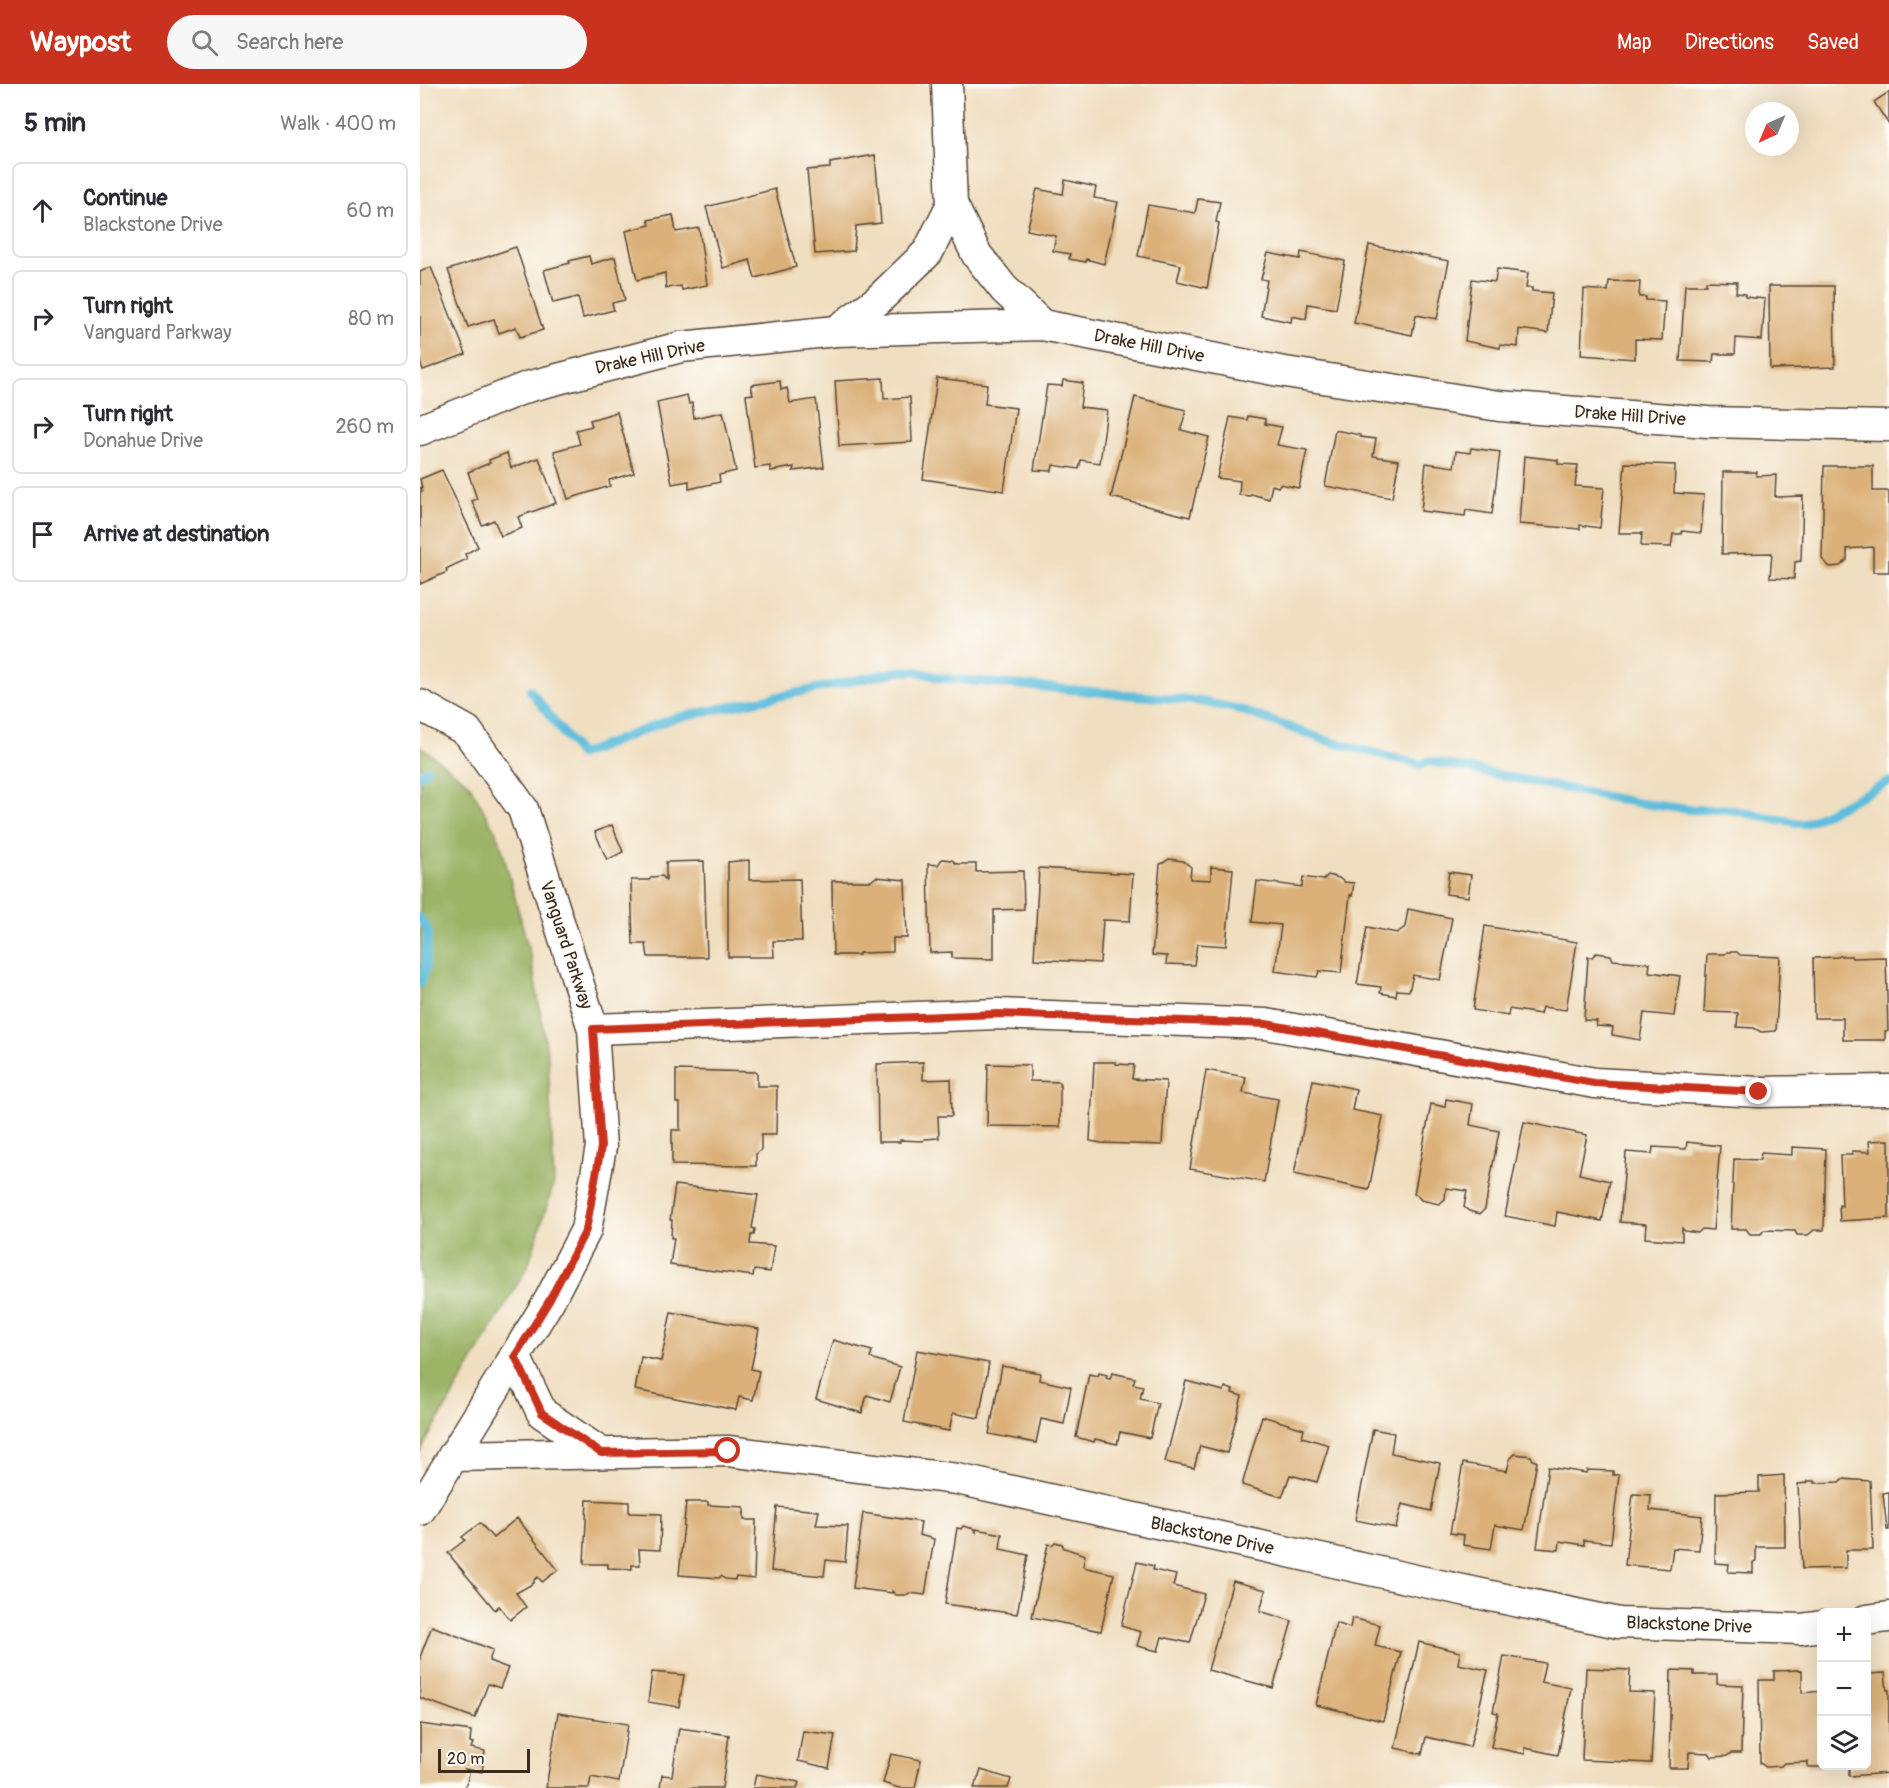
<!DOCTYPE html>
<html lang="en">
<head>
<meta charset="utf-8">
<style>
	body { margin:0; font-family:Pangolin,sans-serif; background:#f7f7f7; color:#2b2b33 }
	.controls { position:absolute; right:18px; bottom:18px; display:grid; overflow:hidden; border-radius:9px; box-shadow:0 6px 24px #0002 }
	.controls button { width:54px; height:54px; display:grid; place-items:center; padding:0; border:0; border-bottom:2px solid #e1e1e2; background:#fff; color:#2b2b33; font:30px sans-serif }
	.compass { position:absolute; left:1325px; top:18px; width:54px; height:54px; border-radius:50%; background:#fff; box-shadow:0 6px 24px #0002; rotate:224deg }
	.scale { position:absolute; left:18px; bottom:15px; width:92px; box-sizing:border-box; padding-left:6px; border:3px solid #3b2a1e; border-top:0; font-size:16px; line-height:21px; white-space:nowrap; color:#3b2a1e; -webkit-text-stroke:4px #fdfcf7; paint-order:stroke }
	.stop { position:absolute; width:18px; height:18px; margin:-14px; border:4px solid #c8321e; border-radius:50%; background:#fff }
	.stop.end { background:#c8321e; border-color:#fff; box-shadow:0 2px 6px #0008 }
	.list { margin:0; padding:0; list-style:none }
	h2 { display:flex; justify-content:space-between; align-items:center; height:78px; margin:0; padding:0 24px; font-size:26px }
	h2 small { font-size:20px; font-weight:400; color:#7c7c81 }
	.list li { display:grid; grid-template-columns:39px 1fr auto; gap:18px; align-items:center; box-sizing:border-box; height:96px; margin:0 12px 12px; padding:0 12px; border:2px solid #e1e1e2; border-radius:9px }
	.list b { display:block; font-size:22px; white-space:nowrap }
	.list p { margin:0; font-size:20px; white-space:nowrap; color:#7c7c81 }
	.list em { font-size:20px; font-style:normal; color:#7c7c81 }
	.icon { flex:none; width:33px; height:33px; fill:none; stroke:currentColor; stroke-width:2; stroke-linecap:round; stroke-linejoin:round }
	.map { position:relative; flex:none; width:1469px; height:1704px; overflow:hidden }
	header { display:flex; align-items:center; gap:36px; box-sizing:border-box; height:84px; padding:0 30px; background:#c8321e; color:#fff }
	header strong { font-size:28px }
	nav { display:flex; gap:33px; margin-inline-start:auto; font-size:21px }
	.search { width:420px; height:54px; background:#f7f7f7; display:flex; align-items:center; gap:15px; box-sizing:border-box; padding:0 21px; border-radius:33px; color:#7c7c81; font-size:22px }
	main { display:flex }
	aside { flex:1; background:#fff }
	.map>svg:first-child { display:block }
</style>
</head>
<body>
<header>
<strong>Waypost</strong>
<div class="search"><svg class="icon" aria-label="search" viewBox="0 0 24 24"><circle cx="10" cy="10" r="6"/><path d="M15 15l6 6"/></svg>Search here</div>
<nav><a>Map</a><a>Directions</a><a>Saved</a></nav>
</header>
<main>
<aside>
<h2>5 min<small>Walk · 400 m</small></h2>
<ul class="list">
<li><svg class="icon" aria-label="ahead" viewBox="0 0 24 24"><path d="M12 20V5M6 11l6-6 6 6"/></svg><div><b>Continue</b><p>Blackstone Drive</p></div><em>60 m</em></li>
<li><svg class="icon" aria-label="right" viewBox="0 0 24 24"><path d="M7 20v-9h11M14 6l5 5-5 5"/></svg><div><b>Turn right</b><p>Vanguard Parkway</p></div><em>80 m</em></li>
<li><svg class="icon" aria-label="right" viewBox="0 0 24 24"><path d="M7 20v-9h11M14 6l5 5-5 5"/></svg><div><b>Turn right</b><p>Donahue Drive</p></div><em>260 m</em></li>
<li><svg class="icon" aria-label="arrive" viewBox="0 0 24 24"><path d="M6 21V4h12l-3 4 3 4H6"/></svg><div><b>Arrive at destination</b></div></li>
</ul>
</aside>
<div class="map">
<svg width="1469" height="1704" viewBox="0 0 1469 1704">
	<rect width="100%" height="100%" fill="#fdfcf7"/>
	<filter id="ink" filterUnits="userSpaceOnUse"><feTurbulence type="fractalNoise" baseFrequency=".0167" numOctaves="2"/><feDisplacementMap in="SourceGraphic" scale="12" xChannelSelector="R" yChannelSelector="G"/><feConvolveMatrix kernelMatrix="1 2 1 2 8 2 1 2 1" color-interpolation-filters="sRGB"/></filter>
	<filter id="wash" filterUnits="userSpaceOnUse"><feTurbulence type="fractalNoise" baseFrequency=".008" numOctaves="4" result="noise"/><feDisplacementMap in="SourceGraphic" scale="24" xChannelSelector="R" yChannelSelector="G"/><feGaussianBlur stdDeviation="1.35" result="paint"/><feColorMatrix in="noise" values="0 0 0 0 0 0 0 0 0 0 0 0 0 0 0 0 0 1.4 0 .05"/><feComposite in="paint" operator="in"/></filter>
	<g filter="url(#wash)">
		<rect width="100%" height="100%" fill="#f0dec0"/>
		<polygon fill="#9bb466" stroke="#6b6f42" stroke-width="1.5" points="0,662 49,700 79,754 111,874 128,973 134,1099 108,1182 0,1368"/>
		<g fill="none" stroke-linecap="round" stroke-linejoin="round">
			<g stroke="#5dbddb" stroke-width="9">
				<polyline points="110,606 160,671 251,635 480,587 496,587 520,594 778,617 818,625 908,657 1001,681 1009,677 1218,719 1273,726 1305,725 1384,740 1469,698"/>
				<polyline points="0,692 7,686"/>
				<polyline points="0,834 8,847 5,887 0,899"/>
			</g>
		</g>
		<g id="blocks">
			<g fill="#dbb179">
				<polygon points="1469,8 1469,41 1454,18"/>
				<polygon points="455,71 461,139 436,142 434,167 395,170 387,86 410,84 410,79"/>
				<polygon points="645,96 676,103 674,114 698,118 684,180 666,175 666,178 649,175 650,170 633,167 636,152 607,146 617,105 643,110"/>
				<polygon points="355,105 376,183 335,194 330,176 303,184 286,123"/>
				<polygon points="778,115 800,118 796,138 799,139 787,204 757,197 761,181 718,172 728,121 775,129"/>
				<polygon points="253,131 256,148 279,144 287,201 262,206 261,202 246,204 245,189 217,196 206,147 230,141 228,136"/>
				<polygon points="949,161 1029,177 1017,235 996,231 992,251 934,239"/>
				<polygon points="96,163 123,246 100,253 96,243 79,249 74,235 48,243 28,186"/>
				<polygon points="881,168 925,177 916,225 888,220 886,235 872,232 871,238 841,232 847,196 841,195 848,169 880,175"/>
				<polygon points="169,172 171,180 195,173 205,216 192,219 194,226 163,234 158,213 133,219 124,186 150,179 149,177"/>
				<polygon points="11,183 46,270 3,286 0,278 0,188"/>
				<polygon points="1077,185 1108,189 1106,204 1112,204 1112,207 1132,209 1128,249 1099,245 1098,263 1080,261 1080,264 1045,257 1052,195 1075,198"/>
				<polygon points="1189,197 1220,198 1219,213 1226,213 1226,216 1245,217 1242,256 1215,255 1215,275 1161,271 1164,205 1188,207"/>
				<polygon points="1286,197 1317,198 1316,209 1325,210 1325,213 1345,215 1342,256 1316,254 1315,270 1294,270 1293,278 1260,277 1265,201 1286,201"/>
				<polygon points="1349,202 1414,202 1415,283 1350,285"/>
				<polygon points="463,294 464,315 490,313 492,358 419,362 415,297"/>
				<polygon points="517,294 567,300 565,320 596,324 584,407 503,395"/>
				<polygon points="643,296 663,299 660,323 687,326 680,379 661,376 659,385 633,381 632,387 614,386 627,301 642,302"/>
				<polygon points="360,297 361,306 367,304 370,319 396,315 404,383 373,387 374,383 350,387 350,382 335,384 326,311 333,310 331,301"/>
				<polygon points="267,311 269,320 272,319 274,334 303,328 316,387 299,391 300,398 269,405 269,397 252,400 237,318"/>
				<polygon points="715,313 766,326 761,346 789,353 770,433 691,413"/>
				<polygon points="197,328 214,389 189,396 190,402 148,415 134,367 160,360 156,346 172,342 170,336"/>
				<polygon points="828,332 845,335 845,340 862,343 857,361 887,366 879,404 860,400 858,403 852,401 849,415 831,410 830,412 819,411 820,397 797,394 810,333 827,336"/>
				<polygon points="915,346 940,351 940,353 956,355 953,372 979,376 972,414 905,402"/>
				<polygon points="1051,364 1080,368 1072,430 1046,426 1045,432 1001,427 1006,379 1034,383 1036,367 1050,369"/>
				<polygon points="87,369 91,384 119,374 136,419 98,433 102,444 81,452 74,436 62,441 52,417 57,415 48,388 70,379 69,376"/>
				<polygon points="1104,372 1138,376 1138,380 1158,381 1155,402 1184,404 1180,444 1160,441 1160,445 1099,440"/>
				<polygon points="1205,379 1255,381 1254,409 1284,411 1281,449 1262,447 1261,450 1253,450 1251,463 1221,462 1222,449 1199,449"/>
				<polygon points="1404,382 1453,382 1453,407 1469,407 1469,488 1453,488 1453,463 1427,465 1427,476 1420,482 1410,483 1402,475"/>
				<polygon points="22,386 58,463 45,470 47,475 26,485 27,488 0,500 0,408 2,407 0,404 2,404 0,395"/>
				<polygon points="1303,388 1337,388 1336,392 1356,391 1355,413 1383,412 1381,477 1375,478 1374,495 1350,494 1352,469 1302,470"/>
				<polygon points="192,741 203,768 187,776 175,748"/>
				<polygon points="522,775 532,776 537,780 556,780 556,788 603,787 604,825 574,826 574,875 532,874 532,868 510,869 508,780 518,781"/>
				<polygon points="749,775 763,777 771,783 770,795 791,796 791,783 813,785 806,862 777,860 774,881 746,880 747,872 732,871 740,780 743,779"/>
				<polygon points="329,776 329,796 380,795 382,857 353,857 354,873 308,873 308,778"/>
				<polygon points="284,777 287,873 228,873 226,860 213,860 211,796 229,796 232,793 242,792 246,796 246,778"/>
				<polygon points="619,784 713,790 710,837 683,836 680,879 614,875"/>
				<polygon points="1029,788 1051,791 1048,813 1026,810"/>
				<polygon points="908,791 919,794 924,798 934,799 932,812 930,811 921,889 899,887 897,893 855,887 861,841 832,838 837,797 882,803 883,793 903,796"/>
				<polygon points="456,793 485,796 487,854 473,854 473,868 439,869 439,871 413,871 412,797 451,797"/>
				<polygon points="988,825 1032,834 1020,896 993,891 989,907 977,906 976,912 960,909 961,903 937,900 947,843 977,849 985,843"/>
				<polygon points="1065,842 1157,858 1146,926 1122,923 1120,930 1089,925 1088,932 1053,926"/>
				<polygon points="1307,868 1317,868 1320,871 1360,873 1356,947 1341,948 1334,944 1317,943 1318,929 1284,928 1287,870 1305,870"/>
				<polygon points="1176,869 1191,871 1193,876 1230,879 1229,888 1260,892 1254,932 1224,929 1220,956 1192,951 1193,943 1176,942 1177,937 1164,936 1168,873 1172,873"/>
				<polygon points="1419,872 1431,872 1432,874 1466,873 1468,947 1465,947 1465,956 1423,956 1423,934 1394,934 1393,874 1418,873"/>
				<polygon points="503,978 503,996 531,995 532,1032 518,1032 519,1054 504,1055 503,1057 480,1056 480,1058 458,1058 457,980"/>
				<polygon points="674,978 696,978 696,980 714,981 712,995 746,997 742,1061 681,1059 670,1057"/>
				<polygon points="568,980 610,981 610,997 640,998 640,1043 567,1042"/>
				<polygon points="256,986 337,988 337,1002 357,1002 356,1051 341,1051 341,1066 336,1070 336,1082 252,1081 252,1046 260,1046 260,1019 256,1019"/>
				<polygon points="786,986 826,993 823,1009 858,1015 844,1098 770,1085"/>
				<polygon points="893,996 936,1005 932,1026 963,1032 949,1106 874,1090"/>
				<polygon points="1026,1015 1053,1020 1050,1041 1079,1047 1065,1125 1060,1130 1049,1127 1044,1123 1047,1107 1026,1104 1025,1115 1019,1120 1001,1116 997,1111 994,1110 1011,1020 1025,1023"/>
				<polygon points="1104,1038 1167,1051 1159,1090 1190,1097 1182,1137 1137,1128 1135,1142 1085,1132"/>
				<polygon points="1469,1056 1469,1134 1420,1137 1419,1121 1422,1122 1420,1071 1432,1071 1432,1067 1450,1068 1449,1057"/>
				<polygon points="1267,1058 1300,1062 1293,1146 1282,1145 1278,1149 1265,1147 1262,1144 1262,1157 1225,1154 1226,1140 1200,1138 1206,1068 1232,1070 1233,1063 1266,1065"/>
				<polygon points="1372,1063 1406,1065 1404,1146 1394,1146 1388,1151 1377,1151 1375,1147 1344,1146 1341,1150 1330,1150 1326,1145 1311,1145 1314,1075 1340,1076 1341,1069 1372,1071"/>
				<polygon points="255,1101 338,1111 332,1144 335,1145 334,1151 331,1151 330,1160 354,1162 350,1188 334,1186 333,1192 250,1181 254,1154 251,1154 252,1136 250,1136"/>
				<polygon points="251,1228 339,1245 331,1285 339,1287 333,1316 319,1313 316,1326 215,1306 221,1273 241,1277"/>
				<polygon points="413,1256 452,1267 450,1274 480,1283 470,1318 447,1311 442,1329 396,1315"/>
				<polygon points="497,1266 569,1279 559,1334 533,1329 529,1347 484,1338"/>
				<polygon points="582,1282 620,1289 619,1296 651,1303 644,1340 621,1335 616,1359 569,1350"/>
				<polygon points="679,1289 687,1291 686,1294 690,1295 692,1289 715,1294 713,1300 723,1302 720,1315 738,1319 730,1354 700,1348 697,1360 675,1355 674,1358 656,1353 669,1290 678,1292"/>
				<polygon points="766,1297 804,1307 805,1303 813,1306 812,1309 822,1312 807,1369 780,1362 774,1384 745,1378"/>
				<polygon points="842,1332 884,1345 882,1353 909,1361 897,1398 870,1391 862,1413 822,1401"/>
				<polygon points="953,1345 974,1349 971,1369 1020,1379 1011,1427 982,1420 976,1444 935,1436"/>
				<polygon points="1095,1370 1111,1372 1113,1376 1117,1378 1104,1446 1075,1441 1071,1465 1043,1461 1044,1451 1030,1449 1043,1379 1087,1387 1090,1375"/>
				<polygon points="1128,1383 1166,1389 1167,1386 1193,1387 1193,1391 1199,1391 1191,1459 1164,1456 1164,1461 1140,1457 1139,1466 1117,1464"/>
				<polygon points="1364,1391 1365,1463 1336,1463 1336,1477 1333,1478 1333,1489 1308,1488 1309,1480 1295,1479 1296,1409 1339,1408 1339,1393"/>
				<polygon points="1422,1395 1450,1397 1453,1466 1426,1466 1426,1484 1382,1485 1378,1400 1387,1399 1388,1397 1395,1397 1395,1399 1419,1398"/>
				<polygon points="1469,1408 1469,1446 1467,1446 1463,1409"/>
				<polygon points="1213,1410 1231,1411 1230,1426 1282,1432 1279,1466 1253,1464 1250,1485 1205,1481"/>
				<polygon points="167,1416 209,1418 209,1429 241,1430 240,1466 219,1465 220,1481 212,1481 212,1485 188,1484 188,1480 164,1480"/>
				<polygon points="266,1418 288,1418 288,1421 324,1423 324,1436 336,1436 334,1495 316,1493 315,1496 305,1495 301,1492 299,1494 259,1491"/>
				<polygon points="357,1423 399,1427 396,1441 428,1442 425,1478 406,1476 404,1492 351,1487"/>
				<polygon points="443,1429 501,1438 499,1451 514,1455 505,1511 489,1509 487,1511 476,1511 472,1507 472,1509 433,1504"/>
				<polygon points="97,1434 138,1486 122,1498 118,1493 114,1496 114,1499 96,1509 106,1523 90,1536 79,1522 75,1526 28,1469 45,1456 42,1453 60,1439 73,1454"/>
				<polygon points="543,1442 554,1445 556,1448 556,1445 582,1450 580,1465 608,1471 597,1530 525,1520 537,1444 541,1445"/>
				<polygon points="635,1458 642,1460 644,1464 665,1471 663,1483 694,1490 681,1547 612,1533 628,1460 632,1461"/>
				<polygon points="717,1478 734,1482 733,1486 756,1491 753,1502 784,1510 770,1559 742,1553 738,1567 717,1562 721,1548 701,1542"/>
				<polygon points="813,1497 846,1506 840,1527 872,1537 853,1604 788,1586"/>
				<polygon points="932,1534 960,1541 955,1562 981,1568 963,1637 896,1621 916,1539 930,1544"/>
				<polygon points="12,1542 73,1566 69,1577 88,1584 80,1604 68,1600 55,1634 0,1614 0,1573"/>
				<polygon points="999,1558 1040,1568 1038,1580 1068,1586 1050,1663 1006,1653 1002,1670 975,1664"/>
				<polygon points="1084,1572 1125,1579 1121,1598 1151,1604 1138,1671 1105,1664 1105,1670 1071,1663 1078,1629 1073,1628"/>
				<polygon points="1166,1584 1210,1586 1209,1608 1235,1609 1231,1679 1162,1676"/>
				<polygon points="1251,1586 1274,1587 1274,1591 1297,1591 1297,1600 1323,1601 1321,1669 1311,1669 1307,1672 1292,1673 1289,1669 1269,1668 1268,1684 1249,1684"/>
				<polygon points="1382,1586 1382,1609 1402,1607 1402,1683 1388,1683 1388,1678 1364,1679 1361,1682 1346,1683 1340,1679 1339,1596 1354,1596 1354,1587"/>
				<polygon points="232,1588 264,1591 259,1623 228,1618"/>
				<polygon points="1465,1589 1467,1606 1469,1606 1469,1689 1429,1692 1429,1682 1446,1682 1446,1590"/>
				<polygon points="138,1629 208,1640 199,1698 171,1693 169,1704 126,1704"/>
				<polygon points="0,1640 51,1647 50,1658 53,1659 51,1664 65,1667 62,1688 45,1685 49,1689 47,1699 43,1704 0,1704"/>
				<polygon points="259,1644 309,1651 302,1704 240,1704 242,1691 252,1692"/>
				<polygon points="383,1647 415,1651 409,1684 378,1677"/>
				<polygon points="471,1670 501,1676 495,1704 479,1704 463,1699"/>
				<polygon points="561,1686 591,1695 588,1704 554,1704"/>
				<polygon points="336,1690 379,1698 377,1704 333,1704"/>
			</g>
		</g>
	</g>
	<g filter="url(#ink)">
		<use href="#blocks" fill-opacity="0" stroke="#564536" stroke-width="1.5"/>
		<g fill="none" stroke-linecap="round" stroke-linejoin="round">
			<defs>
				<g id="street">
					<polyline points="532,120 557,171 584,205 622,241"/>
					<polyline points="416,247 458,216 508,168 532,120 527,0"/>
					<polyline points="0,346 107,303 261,263 416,247 622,241 859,287 1079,322 1288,338 1469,342"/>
					<polyline points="0,621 47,647 103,725 173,945 181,1063 166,1146 129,1217 0,1426"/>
					<polyline points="173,945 578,930 846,940 1175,999 1339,1008 1469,1006"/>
					<polyline points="95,1272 122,1329 181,1369"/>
					<polyline points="33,1372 308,1367 537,1395 1000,1497 1199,1539 1381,1545 1402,1542"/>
					<polyline points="1446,1536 1469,1533"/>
				</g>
			</defs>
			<use href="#street" stroke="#564536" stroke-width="33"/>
			<use href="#street" stroke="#fff" stroke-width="30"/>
		</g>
	</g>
	<g fill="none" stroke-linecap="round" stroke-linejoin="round" filter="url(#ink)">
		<polyline stroke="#c8321e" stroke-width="8" points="308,1367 181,1369 122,1329 95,1272 129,1217 166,1146 181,1063 173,945 578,930 846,940 1174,999 1339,1008"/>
	</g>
	<g text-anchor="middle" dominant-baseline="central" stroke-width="4.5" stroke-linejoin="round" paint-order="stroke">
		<g font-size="18" fill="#3b2a1e" stroke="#fdfcf7">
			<text transform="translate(729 262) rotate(11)">Drake Hill Drive</text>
			<text transform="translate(230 273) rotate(-12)">Drake Hill Drive</text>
			<text transform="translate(1210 332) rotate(4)">Drake Hill Drive</text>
			<text transform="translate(146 861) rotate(72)">Vanguard Parkway</text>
			<text transform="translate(792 1452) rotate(12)">Blackstone Drive</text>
			<text transform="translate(1269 1541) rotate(2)">Blackstone Drive</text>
		</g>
	</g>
</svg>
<div class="controls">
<button>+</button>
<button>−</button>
<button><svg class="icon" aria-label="layers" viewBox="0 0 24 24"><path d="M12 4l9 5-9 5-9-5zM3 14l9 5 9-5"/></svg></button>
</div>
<svg class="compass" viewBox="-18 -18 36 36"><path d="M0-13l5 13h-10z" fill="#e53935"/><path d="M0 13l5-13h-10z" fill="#7c7c81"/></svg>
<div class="scale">20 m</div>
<div class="stop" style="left:308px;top:1367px"></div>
<div class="stop end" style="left:1339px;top:1008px"></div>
</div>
</main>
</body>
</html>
